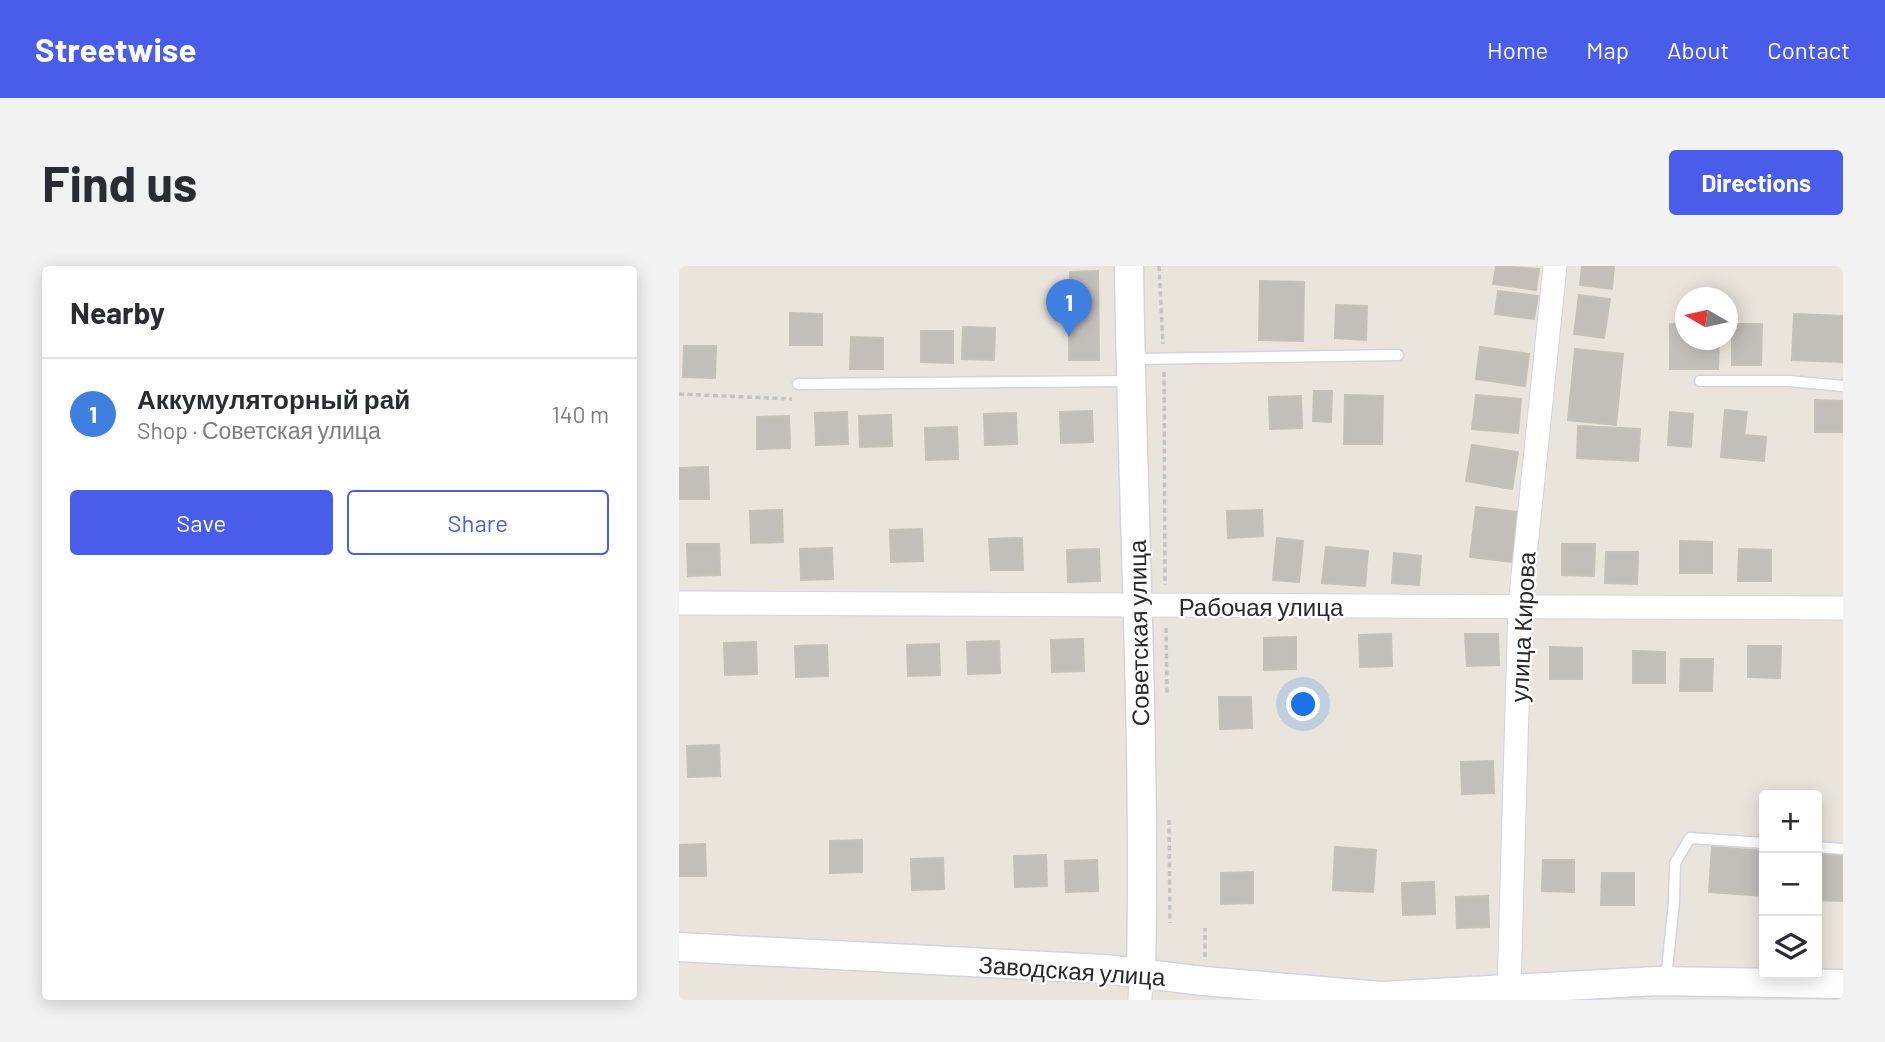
<!DOCTYPE html>
<html lang="en">
<head>
<meta charset="utf-8">
<style>
	body { margin:0; font-family:Barlow,sans-serif; background:#f2f2f3; color:#2b2b33 }
	.controls { position:absolute; right:21px; bottom:21px; display:grid; overflow:hidden; border-radius:7px; box-shadow:0 4px 18px #0003 }
	.controls button { width:63px; height:63px; display:grid; place-items:center; padding:0; border:0; border-bottom:2px solid #e1e1e2; background:#fff; color:#2b2b33; font:35px sans-serif }
	.compass { position:absolute; left:996px; top:21px; width:63px; height:63px; border-radius:50%; background:#fff; box-shadow:0 4px 18px #0003; rotate:279deg }
	.you { position:absolute; left:625px; top:439px; width:24px; height:24px; margin:-18px; border:5px solid #fff; border-radius:50%; background:#1a73e8; box-shadow:0 0 0 10px #1a73e833 }
	.badge { display:grid; place-items:center; width:46px; height:46px; border-radius:50%; background:#495dea; color:#fff; font-size:23px; font-weight:700 }
	.pin { position:absolute; translate:-50% -58px; filter:drop-shadow(0 2px 4px #0008) }
	.pin::after { content:''; position:absolute; top:37px; width:24px; height:21px; background:inherit; clip-path:polygon(0 0,100% 0,50% 100%) }
	.list { margin:0; padding:0; list-style:none }
	h2 { display:flex; justify-content:space-between; align-items:center; height:91px; margin:0; padding:0 28px; font-size:30px }
	h2 small { font-size:23px; font-weight:400; color:#7c7c81 }
	.list li { display:grid; grid-template-columns:46px 1fr auto; gap:21px; align-items:center; box-sizing:border-box; height:112px; padding:0 28px; border-top:2px solid #e1e1e2 }
	.list b { display:block; font-size:26px; white-space:nowrap }
	.list p { margin:0; font-size:23px; white-space:nowrap; color:#7c7c81 }
	.list em { font-size:23px; font-style:normal; color:#7c7c81 }
	.actions { display:flex; gap:14px; padding:21px 28px }
	.actions a { flex:1; padding:16px 0; border:2px solid #495dea; border-radius:7px; text-align:center; font-size:24px; color:#495dea }
	.actions .main { background:#495dea; color:#fff }
	.icon { flex:none; width:38px; height:38px; fill:none; stroke:currentColor; stroke-width:2; stroke-linecap:round; stroke-linejoin:round }
	.map { position:relative; flex:none; width:1164px; height:734px; overflow:hidden; border-radius:7px }
	header { display:flex; align-items:center; gap:42px; box-sizing:border-box; height:98px; padding:0 35px; background:#495dea; color:#fff }
	header strong { font-size:33px }
	nav { display:flex; gap:38px; margin-inline-start:auto; font-size:24px }
	.intro { display:flex; align-items:center; justify-content:space-between; box-sizing:border-box; height:168px; padding:0 42px }
	h1 { margin:0; font-size:49px }
	.button { padding:18px 32px; border-radius:7px; background:#495dea; color:#fff; font-size:24px; font-weight:700 }
	main { display:flex; gap:42px; padding:0 42px }
	aside { flex:1; background:#fff; border-radius:7px; box-shadow:0 4px 18px #0003 }
	.map>svg:first-child { display:block }
</style>
</head>
<body>
<header>
<strong>Streetwise</strong>
<nav><a>Home</a><a>Map</a><a>About</a><a>Contact</a></nav>
</header>
<div class="intro"><h1>Find us</h1><a class="button">Directions</a></div>
<main>
<aside>
<h2>Nearby<small></small></h2>
<ul class="list">
<li><span class="badge" style="background:#3f7fe0">1</span><div><b>Аккумуляторный рай</b><p>Shop · Советская улица</p></div><em>140 m</em></li>
</ul>
<div class="actions"><a class="main">Save</a><a>Share</a></div>
</aside>
<div class="map">
<svg width="1164" height="734" viewBox="0 0 1164 734">
	<rect width="100%" height="100%" fill="#eae5dc"/>
	<g fill="#c2bfb9" stroke="#c5c1b6" stroke-width="2">
		<polygon points="817,0 860,3 857,24 814,18"/>
		<polygon points="903,0 935,0 933,23 901,19"/>
		<polygon points="419,5 420,94 390,94 390,48 376,49 376,30 391,30 391,6"/>
		<polygon points="581,15 625,16 624,75 580,74"/>
		<polygon points="819,25 859,30 855,53 816,48"/>
		<polygon points="900,29 931,33 925,72 895,68"/>
		<polygon points="657,39 688,40 687,74 656,72"/>
		<polygon points="111,47 143,48 143,79 111,79"/>
		<polygon points="1115,48 1164,50 1164,96 1113,94"/>
		<polygon points="991,58 1006,58 1006,74 1040,74 1039,103 991,103"/>
		<polygon points="1053,58 1083,58 1082,99 1053,99"/>
		<polygon points="284,61 316,62 315,94 283,93"/>
		<polygon points="242,65 274,65 274,97 242,96"/>
		<polygon points="172,71 204,72 204,103 171,103"/>
		<polygon points="5,80 37,80 36,112 4,111"/>
		<polygon points="801,81 850,88 846,120 797,113"/>
		<polygon points="896,83 944,88 937,159 889,154"/>
		<polygon points="635,125 653,125 652,156 634,155"/>
		<polygon points="666,129 704,130 703,178 665,178"/>
		<polygon points="797,129 842,133 839,167 793,163"/>
		<polygon points="622,130 623,162 591,163 590,131"/>
		<polygon points="1136,134 1164,135 1164,166 1136,166"/>
		<polygon points="1046,144 1068,146 1065,169 1087,171 1085,195 1042,191"/>
		<polygon points="413,145 414,176 382,177 381,146"/>
		<polygon points="168,146 169,178 137,179 136,147"/>
		<polygon points="991,146 1014,148 1012,181 989,179"/>
		<polygon points="337,147 338,178 306,179 305,148"/>
		<polygon points="212,149 213,180 181,181 180,150"/>
		<polygon points="110,150 111,182 78,183 78,151"/>
		<polygon points="899,160 961,163 959,195 898,192"/>
		<polygon points="278,161 279,193 247,194 246,162"/>
		<polygon points="793,179 839,186 833,223 787,215"/>
		<polygon points="29,201 30,233 0,233 0,202"/>
		<polygon points="797,241 839,246 832,296 791,291"/>
		<polygon points="103,244 104,276 72,277 71,245"/>
		<polygon points="583,244 584,270 549,272 548,245"/>
		<polygon points="243,263 244,295 212,296 211,264"/>
		<polygon points="343,272 344,304 312,304 310,273"/>
		<polygon points="598,272 624,275 620,316 594,314"/>
		<polygon points="1001,275 1033,276 1033,307 1001,307"/>
		<polygon points="8,278 40,278 41,309 9,310"/>
		<polygon points="883,278 916,278 915,310 883,309"/>
		<polygon points="647,281 689,285 686,320 643,317"/>
		<polygon points="153,282 154,313 122,314 121,283"/>
		<polygon points="420,283 421,315 389,316 388,284"/>
		<polygon points="1060,283 1092,284 1092,315 1059,315"/>
		<polygon points="927,286 959,286 958,318 926,317"/>
		<polygon points="715,287 742,290 740,319 713,317"/>
		<polygon points="712,368 713,400 681,401 680,369"/>
		<polygon points="786,368 819,368 820,399 788,400"/>
		<polygon points="617,371 617,403 585,404 585,372"/>
		<polygon points="404,373 405,405 373,406 372,374"/>
		<polygon points="320,375 321,407 289,408 288,376"/>
		<polygon points="77,376 78,408 46,409 45,377"/>
		<polygon points="260,378 261,409 229,410 228,379"/>
		<polygon points="148,379 149,410 117,411 116,380"/>
		<polygon points="1069,380 1102,380 1101,412 1069,411"/>
		<polygon points="871,381 903,382 903,413 871,413"/>
		<polygon points="954,385 986,386 986,417 954,417"/>
		<polygon points="1002,393 1034,393 1033,425 1001,425"/>
		<polygon points="540,431 572,431 573,462 541,463"/>
		<polygon points="40,479 41,510 9,511 8,480"/>
		<polygon points="814,495 815,527 783,528 782,496"/>
		<polygon points="183,574 183,606 151,607 151,575"/>
		<polygon points="26,578 27,610 0,610 0,579"/>
		<polygon points="656,581 697,584 694,626 654,624"/>
		<polygon points="1033,581 1085,585 1085,630 1030,626"/>
		<polygon points="1138,588 1164,590 1164,635 1138,634"/>
		<polygon points="367,589 368,620 336,621 335,590"/>
		<polygon points="264,592 265,623 233,624 232,593"/>
		<polygon points="418,594 419,625 387,626 386,595"/>
		<polygon points="864,594 895,594 895,626 863,625"/>
		<polygon points="574,606 574,637 542,638 542,607"/>
		<polygon points="923,607 955,607 955,639 922,639"/>
		<polygon points="755,616 756,648 724,649 723,617"/>
		<polygon points="809,630 810,661 778,662 777,631"/>
	</g>
	<g fill="none" stroke-linecap="round" stroke-linejoin="round">
		<defs>
			<g id="service">
				<polyline points="454,93 719,89"/>
				<polyline points="1021,115 1110,115 1164,120"/>
				<polyline points="119,118 452,115"/>
				<polyline points="1138,581 1164,583"/>
				<polyline points="987,713 995,636 996,597 1011,572 1085,577"/>
			</g>
			<g id="minor">
				<polyline points="0,337 1164,342"/>
				<polyline points="830,723 841,339 876,0"/>
				<polyline points="461,734 462,707"/>
			</g>
			<g id="tertiary">
				<path d="M450,0C453,236 467,472 462,707"/>
				<polyline points="0,681 425,703 525,715 702,730 978,715 1164,718"/>
			</g>
		</defs>
		<use href="#service" stroke="#d1d3e1" stroke-width="13"/>
		<use href="#minor" stroke="#d1d3e1" stroke-width="25"/>
		<use href="#tertiary" stroke="#d1d3e1" stroke-width="31"/>
		<g stroke="#c3c3c3" stroke-width="3.5" stroke-dasharray="5 3.5" stroke-linecap="butt">
			<polyline points="480,0 484,78"/>
			<polyline points="485,106 486,319"/>
			<polyline points="0,128 113,133"/>
			<polyline points="487,362 488,428"/>
			<polyline points="490,554 491,657"/>
			<polyline points="526,691 526,662"/>
		</g>
		<use href="#service" stroke="#fff" stroke-width="10"/>
		<use href="#minor" stroke="#fff" stroke-width="23"/>
		<use href="#tertiary" stroke="#fff" stroke-width="28"/>
	</g>
	<g text-anchor="middle" dominant-baseline="central" stroke-width="5" stroke-linejoin="round" paint-order="stroke">
		<g font-size="24" fill="#292929" stroke="#fff">
			<text x="582" y="340">Рабочая улица</text>
			<text transform="translate(843 361) rotate(-87)">улица Кирова</text>
			<text transform="translate(459 367) rotate(-91)">Советская улица</text>
			<text transform="translate(393 704) rotate(4)">Заводская улица</text>
		</g>
	</g>
</svg>
<div class="controls">
<button>+</button>
<button>−</button>
<button><svg class="icon" aria-label="layers" viewBox="0 0 24 24"><path d="M12 4l9 5-9 5-9-5zM3 14l9 5 9-5"/></svg></button>
</div>
<svg class="compass" viewBox="-18 -18 36 36"><path d="M0-13l5 13h-10z" fill="#e53935"/><path d="M0 13l5-13h-10z" fill="#7c7c81"/></svg>
<div class="you"></div>
<div class="pin badge" style="left:390px;top:71px;background:#3f7fe0">1</div>
</div>
</main>
</body>
</html>
